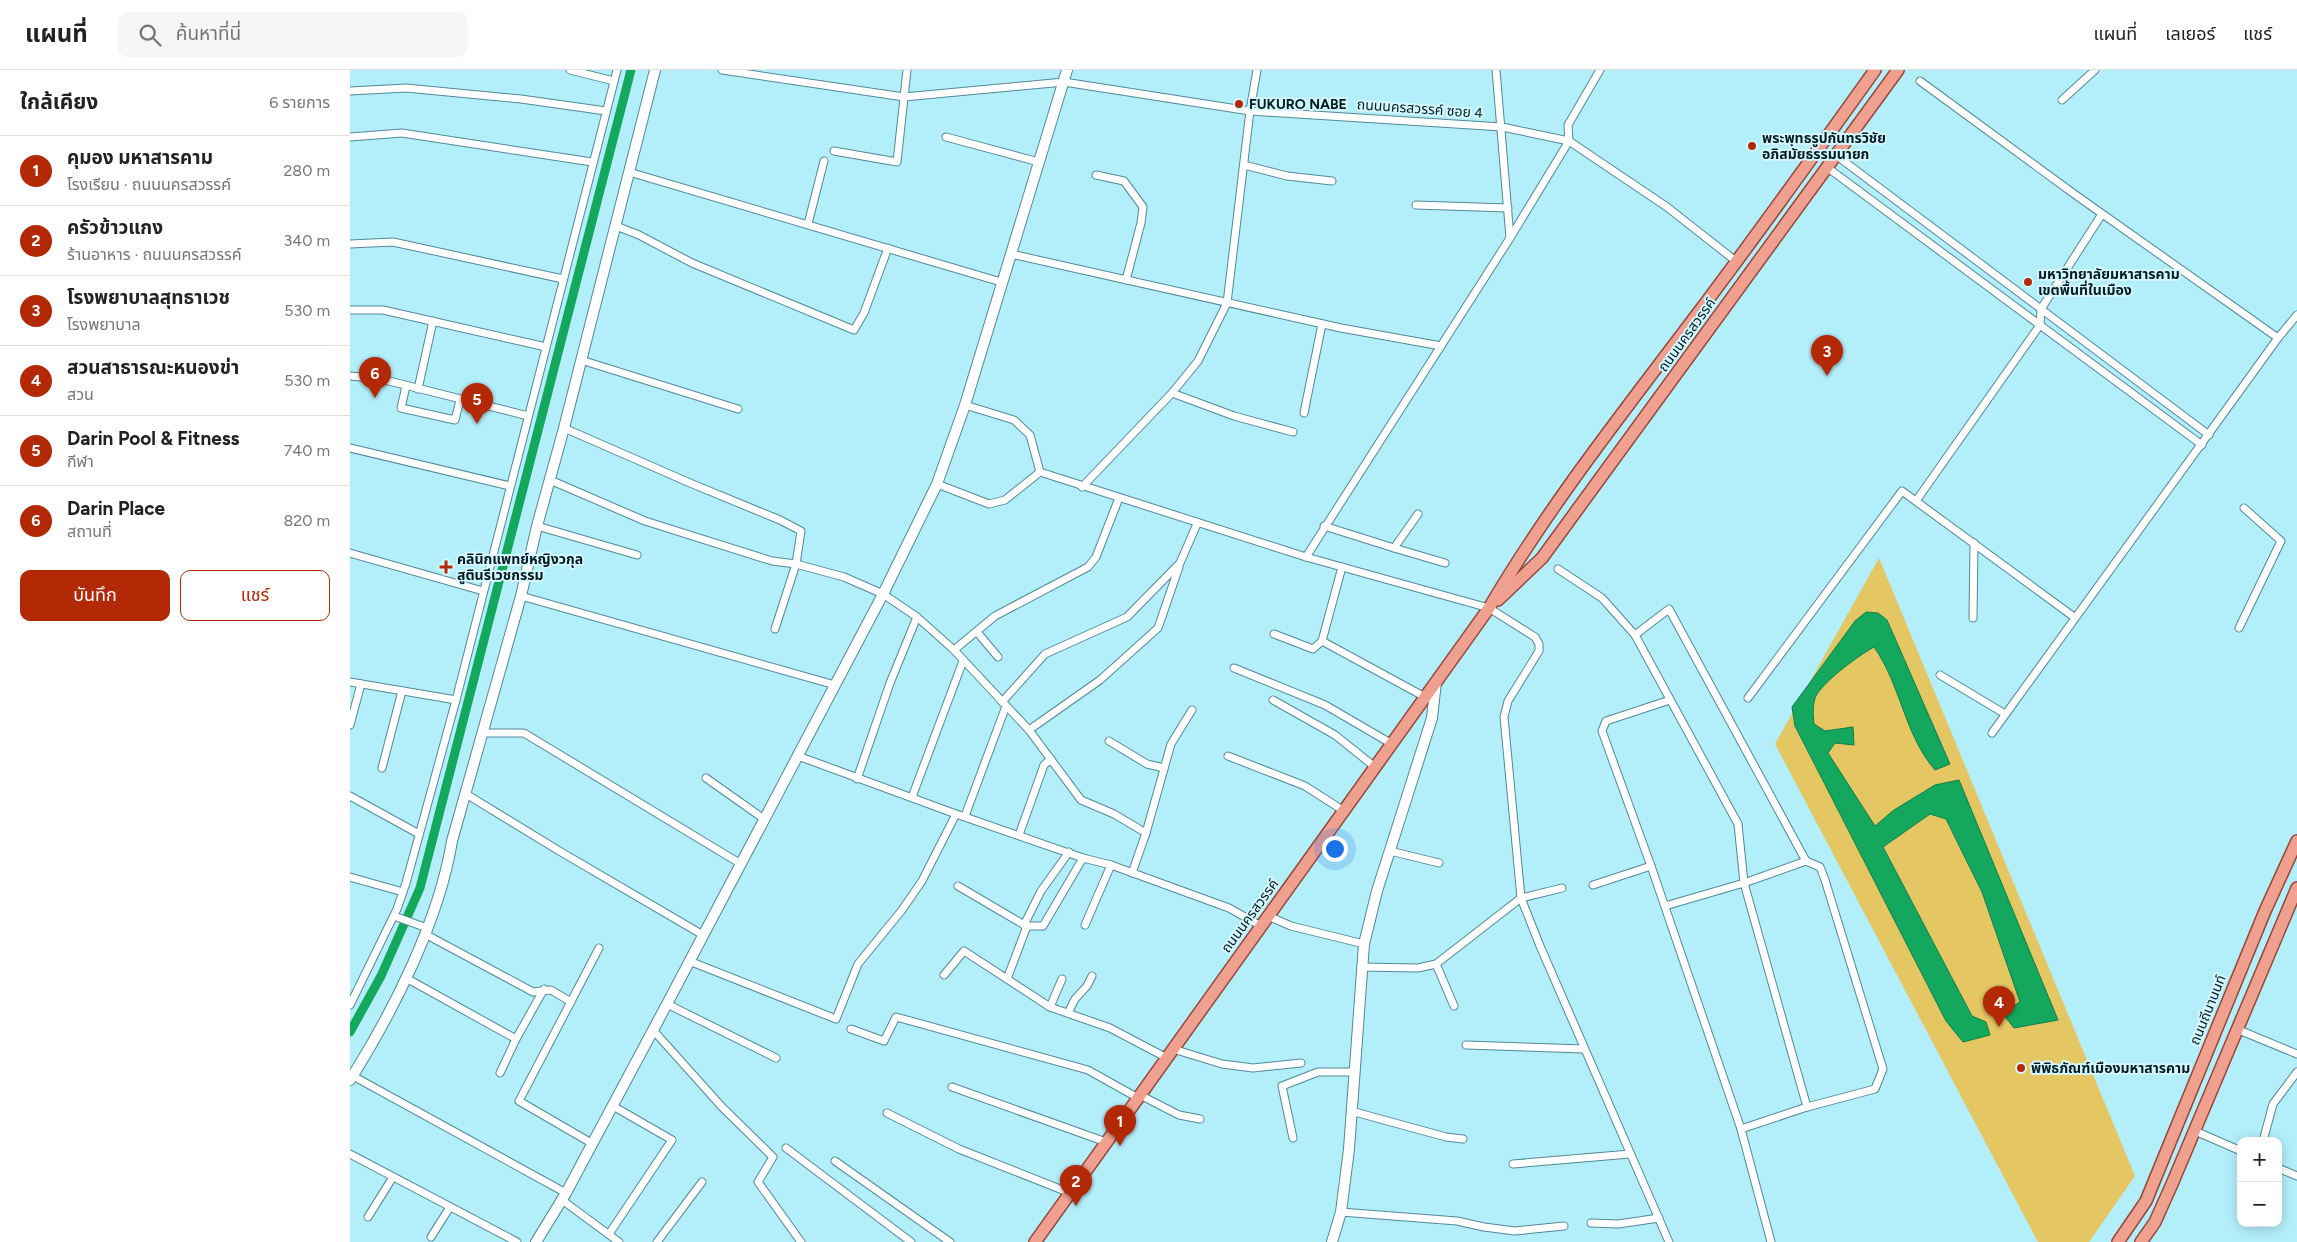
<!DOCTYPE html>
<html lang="th">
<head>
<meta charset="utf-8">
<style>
	body { margin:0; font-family:Figtree,"Noto Sans Thai",sans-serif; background:#f6f6f6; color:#222 }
	.controls { position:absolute; right:15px; bottom:15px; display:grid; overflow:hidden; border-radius:10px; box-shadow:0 2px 12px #0003 }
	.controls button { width:45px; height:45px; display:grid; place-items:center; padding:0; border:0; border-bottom:1px solid #e0e0e0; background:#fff; color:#222; font:25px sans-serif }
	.you { position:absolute; left:984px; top:778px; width:18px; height:18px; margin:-12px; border:4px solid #fff; border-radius:50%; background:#1a73e8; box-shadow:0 0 0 8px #1a73e833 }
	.badge { display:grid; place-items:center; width:32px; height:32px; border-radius:50%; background:#b32805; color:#fff; font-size:16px; font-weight:700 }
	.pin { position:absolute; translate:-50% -41px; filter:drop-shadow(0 1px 2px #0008) }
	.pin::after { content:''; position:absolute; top:26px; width:18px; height:15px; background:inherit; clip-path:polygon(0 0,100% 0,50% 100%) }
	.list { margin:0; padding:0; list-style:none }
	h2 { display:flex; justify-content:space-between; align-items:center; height:65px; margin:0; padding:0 20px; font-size:21px }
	h2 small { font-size:16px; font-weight:400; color:#767676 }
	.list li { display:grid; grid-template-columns:32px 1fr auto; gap:15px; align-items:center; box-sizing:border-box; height:70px; padding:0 20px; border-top:1px solid #e0e0e0 }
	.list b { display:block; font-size:19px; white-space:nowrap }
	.list p { margin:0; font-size:16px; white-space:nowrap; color:#767676 }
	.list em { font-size:16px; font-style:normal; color:#767676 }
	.actions { display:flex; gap:10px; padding:15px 20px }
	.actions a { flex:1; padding:11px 0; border:1px solid #b32805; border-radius:10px; text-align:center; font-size:18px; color:#b32805 }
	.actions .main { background:#b32805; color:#fff }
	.icon { flex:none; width:28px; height:28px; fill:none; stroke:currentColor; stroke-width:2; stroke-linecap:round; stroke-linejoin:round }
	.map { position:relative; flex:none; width:1947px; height:1172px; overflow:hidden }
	header { display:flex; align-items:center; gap:30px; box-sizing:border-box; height:70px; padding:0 25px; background:#fff; border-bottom:1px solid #e0e0e0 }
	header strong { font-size:24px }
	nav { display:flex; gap:28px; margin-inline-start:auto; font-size:18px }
	.search { width:350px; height:45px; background:#f6f6f6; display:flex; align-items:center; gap:12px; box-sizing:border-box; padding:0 18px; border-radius:10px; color:#767676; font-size:19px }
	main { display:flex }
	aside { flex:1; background:#fff }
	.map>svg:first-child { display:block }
</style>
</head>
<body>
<header>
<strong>แผนที่</strong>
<div class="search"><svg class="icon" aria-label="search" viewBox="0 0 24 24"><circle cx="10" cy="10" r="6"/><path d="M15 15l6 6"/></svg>ค้นหาที่นี่</div>
<nav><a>แผนที่</a><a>เลเยอร์</a><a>แชร์</a></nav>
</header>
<main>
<aside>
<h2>ใกล้เคียง<small>6 รายการ</small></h2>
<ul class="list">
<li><span class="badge">1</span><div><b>คุมอง มหาสารคาม</b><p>โรงเรียน · ถนนนครสวรรค์</p></div><em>280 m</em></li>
<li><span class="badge">2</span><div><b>ครัวข้าวแกง</b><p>ร้านอาหาร · ถนนนครสวรรค์</p></div><em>340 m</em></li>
<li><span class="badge">3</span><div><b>โรงพยาบาลสุทธาเวช</b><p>โรงพยาบาล</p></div><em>530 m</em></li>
<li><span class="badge">4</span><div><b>สวนสาธารณะหนองข่า</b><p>สวน</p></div><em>530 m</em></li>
<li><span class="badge">5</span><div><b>Darin Pool &amp; Fitness</b><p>กีฬา</p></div><em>740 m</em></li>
<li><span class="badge">6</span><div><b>Darin Place</b><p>สถานที่</p></div><em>820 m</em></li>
</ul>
<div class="actions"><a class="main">บันทึก</a><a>แชร์</a></div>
</aside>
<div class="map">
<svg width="1947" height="1172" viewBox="0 0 1947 1172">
	<rect width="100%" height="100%" fill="#b3eefb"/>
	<polygon fill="#e4c662" points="1529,488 1785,1106 1739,1172 1688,1172 1425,674"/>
	<path fill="#13a85d" stroke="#0e7e4b" d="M1516,542L1528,543L1537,550L1600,694L1585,700C1554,664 1551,615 1524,577C1508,586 1478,608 1467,624C1462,632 1463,645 1464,654L1475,661L1503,657L1504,675L1485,673L1478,683L1525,756L1544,740L1585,715L1609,710L1708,950L1664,958L1652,943L1670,932L1632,822L1596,749L1580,744L1533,777L1622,946L1636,952L1640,965L1613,972L1596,951L1445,656L1442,637L1505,551Z"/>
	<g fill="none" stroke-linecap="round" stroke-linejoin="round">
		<polyline stroke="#13a85d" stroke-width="9" points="0,962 31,906 70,818 281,0"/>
		<defs>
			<g id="street">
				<polyline points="220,0 264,11"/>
				<polyline points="372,0 554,27 714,12 900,41 1152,57 1219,71 1317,137 1387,192"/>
				<polyline points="1146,0 1160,168"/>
				<polyline points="1570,11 1727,126 1928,268 1642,663"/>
				<polyline points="0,21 56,18 171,29 256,41"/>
				<polyline points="1712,30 1745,0"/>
				<polyline points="0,67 52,63 242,92"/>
				<polyline points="596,67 689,92"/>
				<polyline points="484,81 547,92 557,0"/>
				<polyline points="1487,86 1859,365"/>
				<polyline points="894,95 937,106 982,111"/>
				<polyline points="1478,98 1852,375"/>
				<polyline points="279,102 651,212"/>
				<polyline points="746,105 774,111 793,137 791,153 776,210"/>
				<polyline points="1066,135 1158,138"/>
				<polyline points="458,154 474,91"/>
				<polyline points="266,156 289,165 342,193 504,260 514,243 538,178"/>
				<polyline points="0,174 43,172 213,209"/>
				<polyline points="661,184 991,258 1091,276"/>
				<polyline points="0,240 33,240 196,277"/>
				<polyline points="1928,268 1947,245"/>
				<polyline points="231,290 388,339"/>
				<polyline points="0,306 31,309 178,346"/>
				<polyline points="56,316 51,338 105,350 110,330"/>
				<polyline points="68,319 83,251"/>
				<polyline points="822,323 884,346 943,362"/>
				<polyline points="954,343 972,254"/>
				<polyline points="214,358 340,413 430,450 451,461 446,494 425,559"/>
				<polyline points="0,378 160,416"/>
				<polyline points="690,402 956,487 1139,538 1185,567 1189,574 1189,581 1158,631 1154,647 1171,828 1190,876 1319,1172"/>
				<polyline points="200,410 295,451 422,491 446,494 494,507 533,524 567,547 604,580 679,660 731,730 764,744 796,763"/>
				<polyline points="587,414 639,434 655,430 690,402 680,365 664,350 615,335"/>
				<polyline points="732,417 822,323 848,291 877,233 900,41 907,0"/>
				<polyline points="1566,431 1690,255 1691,239 1752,144"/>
				<polyline points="187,456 287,485"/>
				<polyline points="974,456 1044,478 1068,444"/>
				<polyline points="1044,478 1095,493"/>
				<polyline points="0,483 133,521"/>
				<polyline points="956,487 1160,168 1219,71 1218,55 1250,0"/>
				<polyline points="1208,499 1252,528 1285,565 1388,754 1394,813 1457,1037"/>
				<polyline points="171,526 485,615"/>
				<polyline points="1623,548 1624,473"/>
				<polyline points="1889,558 1931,471 1894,438"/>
				<polyline points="627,562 648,587"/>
				<polyline points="924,564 963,579 972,571 1075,627"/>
				<polyline points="1285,565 1319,539 1456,791"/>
				<polyline points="972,571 992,497"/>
				<polyline points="604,580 645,546 738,497 746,487 769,428"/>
				<polyline points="884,598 975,635 1042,674"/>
				<polyline points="1590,605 1655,644"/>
				<polyline points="0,612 106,630"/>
				<polyline points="1398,628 1552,421 1724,547"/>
				<polyline points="923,630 985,665 1025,697"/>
				<polyline points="1320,630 1256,651 1252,661 1301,796 1391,1059 1421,1172"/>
				<polyline points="652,632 695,584 777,547 830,493 847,454"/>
				<polyline points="0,655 11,614"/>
				<polyline points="679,660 750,610 808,558 829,497"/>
				<polyline points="132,663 174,663 391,794"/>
				<polyline points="759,671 797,694 814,698"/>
				<polyline points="448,686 606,744 733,788 761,795 879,838 911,856"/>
				<polyline points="878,686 955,716 994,741"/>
				<polyline points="32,698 52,621"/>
				<polyline points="356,708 414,749"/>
				<polyline points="507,709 540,613 567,547"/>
				<polyline points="116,724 211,782 353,865"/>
				<polyline points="0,726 69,764"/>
				<polyline points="562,727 613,591"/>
				<polyline points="615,746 656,636"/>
				<polyline points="669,765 694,695 701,689"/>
				<polyline points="1040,781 1089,793"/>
				<polyline points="782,803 796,763 821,674 842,640"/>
				<polyline points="0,807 53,822"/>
				<polyline points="1243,815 1301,796"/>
				<polyline points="608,816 676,856"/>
				<polyline points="1315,836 1394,813 1456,791 1470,797 1475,810 1533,999 1525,1019 1457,1037 1391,1059"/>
				<polyline points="44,846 77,858"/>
				<polyline points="918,846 941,856 1014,874"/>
				<polyline points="674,855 691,821 719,782"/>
				<polyline points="735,855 761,795"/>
				<polyline points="75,864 183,922 201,920 221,932"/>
				<polyline points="339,891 486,949 508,894 552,840 572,811 606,744"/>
				<polyline points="1086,894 1104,936"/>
				<polyline points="1011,897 1068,898 1086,894 1171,828 1212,818"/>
				<polyline points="594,905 614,881 700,937 760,958 817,988"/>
				<polyline points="56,908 166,969"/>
				<polyline points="657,909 677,856 693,856 733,788"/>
				<polyline points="317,934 426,988"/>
				<polyline points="0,935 47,839 56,813 106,630 267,0"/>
				<polyline points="700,937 712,909"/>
				<polyline points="718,943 725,929 737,916 742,906"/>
				<polyline points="501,959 534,971 546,947 738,1000 788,1028"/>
				<polyline points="303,960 372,1037 423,1087 408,1112 451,1172"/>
				<polyline points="1889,960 1947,984"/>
				<polyline points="1116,975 1234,979"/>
				<polyline points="823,979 872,994 903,998 951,993"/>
				<polyline points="150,1003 166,969 194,919"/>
				<polyline points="3,1006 216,1123"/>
				<polyline points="602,1017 756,1072"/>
				<polyline points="790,1025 829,1045 850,1049"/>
				<polyline points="1001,1041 1096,1067 1113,1069"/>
				<polyline points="537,1043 609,1079 720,1123"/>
				<polyline points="1845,1061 1891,1081"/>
				<polyline points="943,1068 932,1016 968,1002 1003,1002"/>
				<polyline points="1913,1071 1923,1034 1947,1002"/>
				<polyline points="243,1074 169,1031 249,878"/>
				<polyline points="436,1078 561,1172"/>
				<polyline points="0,1084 167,1172"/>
				<polyline points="485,1091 600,1172"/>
				<polyline points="1163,1094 1280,1084"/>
				<polyline points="1928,1098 1947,1106"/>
				<polyline points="212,1130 269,1172"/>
				<polyline points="991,1142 1107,1151 1134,1157 1165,1161 1214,1156"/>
				<polyline points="18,1147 43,1107"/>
				<polyline points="1241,1153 1268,1154 1309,1148"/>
				<polyline points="259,1164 322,1070 263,1036"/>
				<polyline points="81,1167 100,1137"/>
				<polyline points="307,1172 352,1112"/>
			</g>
			<g id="secondary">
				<path d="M0,1010C43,942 89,851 102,771L171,526L187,456L214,358L305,0"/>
				<polyline points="186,1172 216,1123 317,934 533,524 587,414 615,335 717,0"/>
				<polyline points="982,1172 991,1142 999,1079 1014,874 1027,821 1082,648 1086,612"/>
			</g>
			<g id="primary">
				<polyline points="1148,530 1192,488 1548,0"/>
				<path d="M685,1172L1139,538C1199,436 1272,344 1342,251C1405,168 1465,84 1525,0"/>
				<polyline points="1768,1172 1796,1131 1915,841 1947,771"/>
				<polyline points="1791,1172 1805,1152 1822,1114 1947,818"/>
			</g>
		</defs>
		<use href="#street" stroke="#528a97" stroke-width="9"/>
		<use href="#secondary" stroke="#528a97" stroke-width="12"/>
		<use href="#primary" stroke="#964838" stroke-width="14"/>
		<use href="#street" stroke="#fff" stroke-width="7"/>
		<use href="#secondary" stroke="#fff" stroke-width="10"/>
		<use href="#primary" stroke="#efa08f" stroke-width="11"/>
	</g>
	<g fill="#b32805" stroke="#d4f7ff" stroke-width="2">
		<circle cx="889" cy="34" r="5"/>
		<circle cx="1402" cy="76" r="5"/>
		<circle cx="1678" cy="212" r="5"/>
		<path d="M93.5 489.5h5v5h5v5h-5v5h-5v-5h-5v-5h5z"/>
		<circle cx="1671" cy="998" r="5"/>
	</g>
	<g text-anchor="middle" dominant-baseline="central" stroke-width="4" stroke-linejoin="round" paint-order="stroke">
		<g font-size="14" font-weight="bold" fill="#041c21" stroke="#d4f7ff" text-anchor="start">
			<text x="899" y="34">FUKURO NABE</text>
			<text x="1412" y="68">พระพุทธรูปกันทรวิชัย<tspan x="1412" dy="16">อภิสมัยธรรมนายก</tspan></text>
			<text x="1688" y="204">มหาวิทยาลัยมหาสารคาม<tspan x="1688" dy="16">เขตพื้นที่ในเมือง</tspan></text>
			<text x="107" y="489">คลินิกแพทย์หญิงวกุล<tspan x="107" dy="16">สูตินรีเวชกรรม</tspan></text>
			<text x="1681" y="998">พิพิธภัณฑ์เมืองมหาสารคาม</text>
		</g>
		<g font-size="14" fill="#041c21" stroke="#d4f7ff">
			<text transform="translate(1070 39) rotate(4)">ถนนนครสวรรค์ ซอย 4</text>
			<text transform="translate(1337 265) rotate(-54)">ถนนนครสวรรค์</text>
			<text transform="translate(900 846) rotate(-54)">ถนนนครสวรรค์</text>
			<text transform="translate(1858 940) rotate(-68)">ถนนถีนานนท์</text>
		</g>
	</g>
</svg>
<div class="controls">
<button>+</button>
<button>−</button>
</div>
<div class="you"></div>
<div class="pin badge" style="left:770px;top:1076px">1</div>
<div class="pin badge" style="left:726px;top:1136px">2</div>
<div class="pin badge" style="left:1477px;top:306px">3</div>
<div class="pin badge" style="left:1649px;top:957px">4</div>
<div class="pin badge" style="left:127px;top:354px">5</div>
<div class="pin badge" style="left:25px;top:328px">6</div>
</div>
</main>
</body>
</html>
